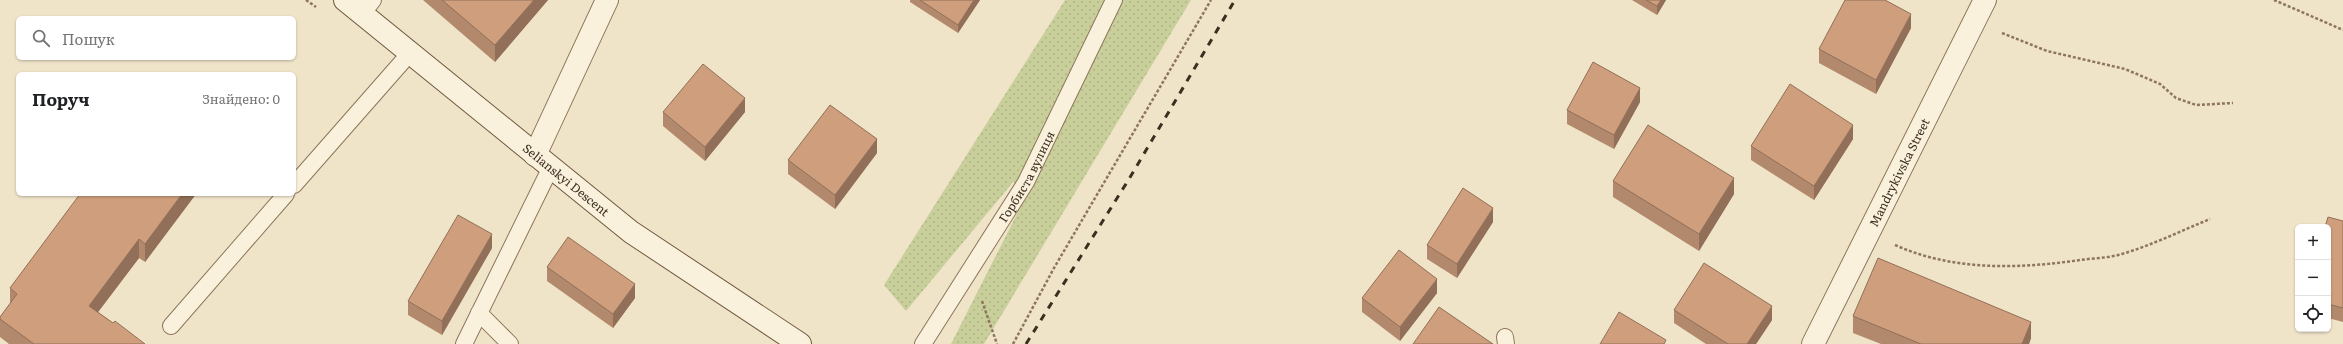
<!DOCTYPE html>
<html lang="uk">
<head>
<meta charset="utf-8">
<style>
	body { margin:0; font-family:Literata,serif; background:#f6f6f6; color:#202124 }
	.controls { position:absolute; right:12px; bottom:12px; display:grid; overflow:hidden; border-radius:6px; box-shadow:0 1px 3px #0004 }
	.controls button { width:36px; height:36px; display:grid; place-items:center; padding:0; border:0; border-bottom:1px solid #e0e0e0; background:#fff; color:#202124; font:20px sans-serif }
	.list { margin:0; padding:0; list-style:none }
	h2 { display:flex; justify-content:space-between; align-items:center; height:52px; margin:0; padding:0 16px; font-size:17px }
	h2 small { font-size:13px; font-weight:400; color:#757577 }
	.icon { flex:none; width:22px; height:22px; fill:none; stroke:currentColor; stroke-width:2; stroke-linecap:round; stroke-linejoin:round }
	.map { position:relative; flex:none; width:2343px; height:344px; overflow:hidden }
	.search { position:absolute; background:#fff; box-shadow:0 1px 3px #0004; left:16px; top:16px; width:280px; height:44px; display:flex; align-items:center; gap:10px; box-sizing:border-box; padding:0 14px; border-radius:6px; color:#757577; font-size:15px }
	.panel { position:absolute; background:#fff; box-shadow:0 1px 3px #0004; left:16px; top:72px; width:280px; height:124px; border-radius:6px }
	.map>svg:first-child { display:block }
</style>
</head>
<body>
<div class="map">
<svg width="2343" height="344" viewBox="0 0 2343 344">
	<defs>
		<pattern id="grass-dots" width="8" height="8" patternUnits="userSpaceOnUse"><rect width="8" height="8" fill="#c9cf9b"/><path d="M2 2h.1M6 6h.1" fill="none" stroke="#aeb285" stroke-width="1.8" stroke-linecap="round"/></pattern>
	</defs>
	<rect width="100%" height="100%" fill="#f0e4c8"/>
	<polygon fill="url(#grass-dots)" points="1065,0 1191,0 984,344 951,344 1018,212 1014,181 906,311 884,285"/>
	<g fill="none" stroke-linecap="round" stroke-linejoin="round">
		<defs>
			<g id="lane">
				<polyline points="362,14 373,0"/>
				<polyline points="294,185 410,53"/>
				<polyline points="479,313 510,344"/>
				<polyline points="171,326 286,194"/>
				<polyline points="1505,337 1506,344"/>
				<polyline points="464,344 551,167"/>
				<path id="s1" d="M923,344L1026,182L1114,0"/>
			</g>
			<g id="street">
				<polyline points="535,155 607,0"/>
				<path id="s2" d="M1813,344L1985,0"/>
			</g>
			<g id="secondary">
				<path id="s3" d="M345,0L631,232L800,344"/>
			</g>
		</defs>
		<use href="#lane" stroke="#8d765c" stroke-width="18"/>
		<use href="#street" stroke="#8d765c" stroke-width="24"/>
		<use href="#secondary" stroke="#6f573f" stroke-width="24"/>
		<g stroke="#8d765c" stroke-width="2.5" stroke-dasharray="3 2" stroke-linecap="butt">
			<polyline points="306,0 316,7"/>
			<polyline points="2274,0 2343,30"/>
			<polyline points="2002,33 2047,51 2125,69 2160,84 2176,98 2196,105 2233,103"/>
			<path d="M1895,245C1953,271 2018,269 2080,260C2094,258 2109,258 2122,254C2152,245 2181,231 2210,219"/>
			<polyline points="982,301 997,344"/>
			<polyline points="1013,344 1054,268 1211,0"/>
		</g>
		<use href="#lane" stroke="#faf1dc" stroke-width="16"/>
		<use href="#street" stroke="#faf1dc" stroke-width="22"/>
		<use href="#secondary" stroke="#faf1dc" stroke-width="22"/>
		<polyline stroke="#3d2e20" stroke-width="3" stroke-dasharray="7 7" stroke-linecap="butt" points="1026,344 1129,179 1235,0"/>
	</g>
	<g fill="#b2896c">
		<polygon points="423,0 548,0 495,62"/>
		<polygon points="910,0 980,0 958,33 910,2"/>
		<polygon points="1632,0 1666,0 1657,15"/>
		<polygon points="1911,28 1876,94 1819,63 1819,49"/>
		<polygon points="1640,102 1614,149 1567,124 1567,110"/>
		<polygon points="663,112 745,112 705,161 663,126"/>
		<polygon points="1853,139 1814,200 1751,160 1751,146"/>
		<polygon points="877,153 835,209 788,174 788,160"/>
		<polygon points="1613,181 1734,194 1699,251 1613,197"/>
		<polygon points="196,194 145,262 139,258 98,312 113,323 145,344 9,344 0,337 0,317 10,304 10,288"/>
		<polygon points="2343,221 2343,322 2328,318 2328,227"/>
		<polygon points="1493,222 1457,278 1427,259 1427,245"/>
		<polygon points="492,248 442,335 408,315 408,301"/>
		<polygon points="547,267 635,298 613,328 547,281"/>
		<polygon points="1437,293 1400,341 1362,312 1362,298"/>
		<polygon points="1674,310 1772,320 1756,344 1706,344 1674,323"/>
		<polygon points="1853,316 2031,338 2029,344 1881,344 1853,333"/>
	</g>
	<g fill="#916f58">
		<polygon points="534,0 548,0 495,62 495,45"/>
		<polygon points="974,0 980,0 958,33 958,25"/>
		<polygon points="1661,0 1666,0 1657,15 1657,6"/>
		<polygon points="1911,14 1911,28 1876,94 1876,80"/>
		<polygon points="1640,88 1640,102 1614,149 1614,135"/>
		<polygon points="745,98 745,112 705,161 705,147"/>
		<polygon points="1853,125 1853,139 1814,200 1814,186"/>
		<polygon points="877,139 877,153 835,209 835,195"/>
		<polygon points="1734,178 1734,194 1699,251 1699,234"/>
		<polygon points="182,194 196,194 145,262 145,244"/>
		<polygon points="1493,208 1493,222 1457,278 1457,264"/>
		<polygon points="492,234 492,248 442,335 442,321"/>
		<polygon points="139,239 139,258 89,324 89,306"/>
		<polygon points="1437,279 1437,293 1400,341 1400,327"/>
		<polygon points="635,284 635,298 613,328 613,314"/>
		<polygon points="1772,306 1772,320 1756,344 1747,344"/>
		<polygon points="2031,322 2031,338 2029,344 2022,344"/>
	</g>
	<g fill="#cf9f7d" stroke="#916f58">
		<polygon points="442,0 534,0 495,45"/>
		<polygon points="920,0 974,0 958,25"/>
		<polygon points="1646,0 1661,0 1657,6"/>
		<polygon points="1845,0 1885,0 1911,14 1876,80 1819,49"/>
		<polygon points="1593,62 1640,88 1614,135 1567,110"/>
		<polygon points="703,64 745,98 705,147 663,112"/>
		<polygon points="1790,84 1853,125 1814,186 1751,146"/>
		<polygon points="830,105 877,139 835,195 788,160"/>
		<polygon points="1648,125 1734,178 1699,234 1613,181"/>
		<polygon points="1463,188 1493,208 1457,264 1427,245"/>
		<polygon points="80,194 182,194 145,244 139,239 89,306 113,323 115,321 145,344 34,344 0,319 0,317 17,294 10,288"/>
		<polygon points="458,215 492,234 442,321 408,301"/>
		<polygon points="2328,217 2343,221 2343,308 2328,304 2328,227 2325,227"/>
		<polygon points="568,237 635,284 613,314 547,267"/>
		<polygon points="1399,250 1437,279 1400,327 1362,298"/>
		<polygon points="1878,258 2031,322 2022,344 1921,344 1853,316"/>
		<polygon points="1704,263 1772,306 1747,344 1728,344 1674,310"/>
		<polygon points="1439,307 1493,344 1413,344"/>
		<polygon points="1619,312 1666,340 1664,344 1600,344"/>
	</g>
	<g text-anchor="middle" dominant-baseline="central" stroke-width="3.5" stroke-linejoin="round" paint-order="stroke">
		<g font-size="12" fill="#3d2e20" stroke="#f7eed8">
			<text stroke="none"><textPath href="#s2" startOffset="192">Mandrykivska Street</textPath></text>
			<text stroke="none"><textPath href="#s1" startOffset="197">Горбиста вулиця</textPath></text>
			<text stroke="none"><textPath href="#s3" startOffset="285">Selianskyi Descent</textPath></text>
		</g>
	</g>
</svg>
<div class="controls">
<button>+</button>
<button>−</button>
<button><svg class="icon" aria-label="locate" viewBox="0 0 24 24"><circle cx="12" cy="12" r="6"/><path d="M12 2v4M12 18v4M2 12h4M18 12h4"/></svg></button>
</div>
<div class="search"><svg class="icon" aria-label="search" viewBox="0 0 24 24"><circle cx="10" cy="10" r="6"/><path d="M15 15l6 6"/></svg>Пошук</div>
<section class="panel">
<h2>Поруч<small>Знайдено: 0</small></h2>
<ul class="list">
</ul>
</section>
</div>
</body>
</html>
